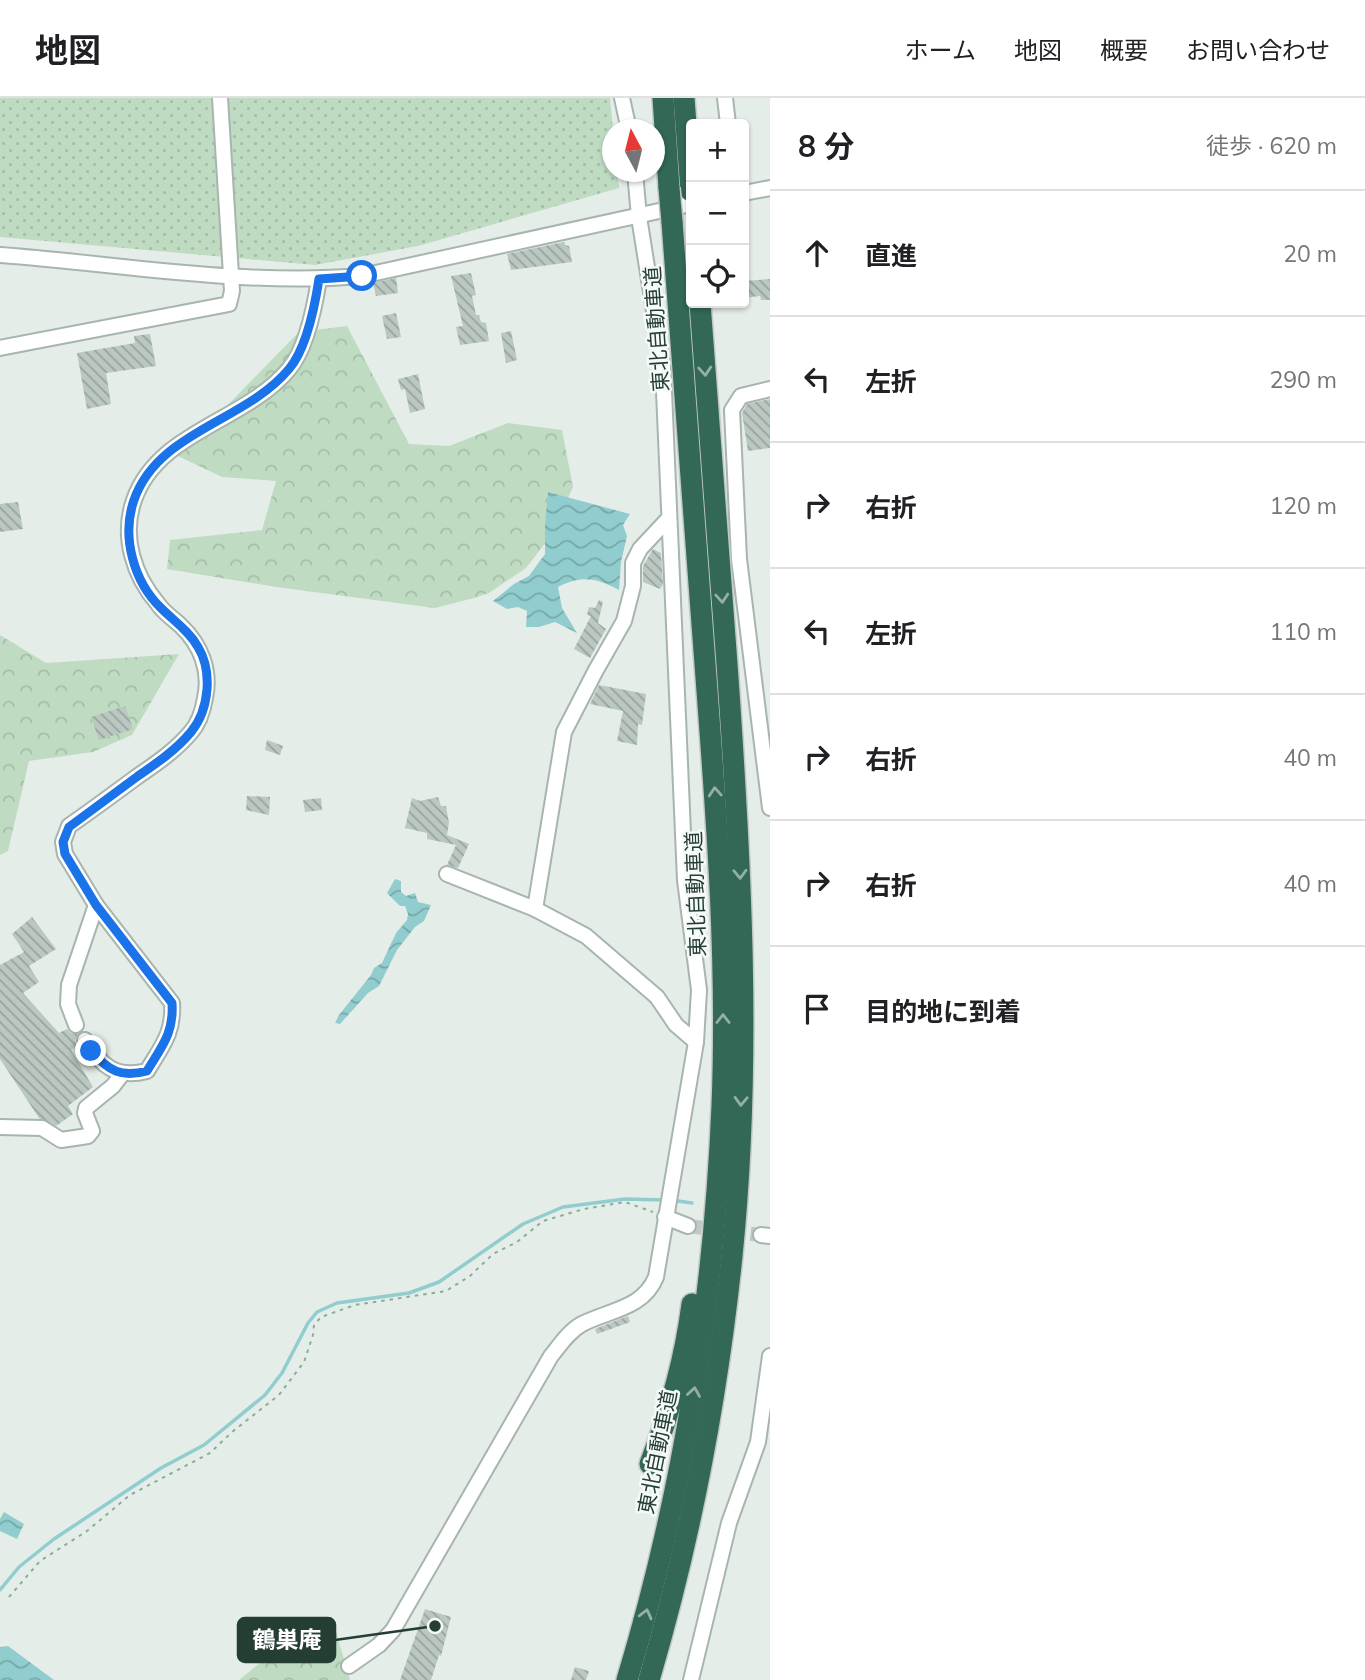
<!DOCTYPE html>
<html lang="ja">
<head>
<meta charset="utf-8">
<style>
	body { margin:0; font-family:Mulish,"Noto Sans JP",sans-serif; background:#f2f2f2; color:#202124 }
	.controls { position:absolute; right:21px; top:21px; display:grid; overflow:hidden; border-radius:7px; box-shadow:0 2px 5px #0004 }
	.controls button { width:63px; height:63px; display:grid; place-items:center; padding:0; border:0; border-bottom:2px solid #e0e0e0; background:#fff; color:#202124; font:35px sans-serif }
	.compass { position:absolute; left:602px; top:21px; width:63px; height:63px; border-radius:50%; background:#fff; box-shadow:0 2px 5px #0004; rotate:353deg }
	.stop { position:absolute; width:21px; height:21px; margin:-16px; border:5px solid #1a73e8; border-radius:50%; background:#fff }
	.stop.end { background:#1a73e8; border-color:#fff; box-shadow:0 2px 7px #0008 }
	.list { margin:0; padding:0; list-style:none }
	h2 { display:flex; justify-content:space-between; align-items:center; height:91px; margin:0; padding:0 28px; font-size:30px }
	h2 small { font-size:23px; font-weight:400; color:#757577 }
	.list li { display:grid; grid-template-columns:46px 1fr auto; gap:21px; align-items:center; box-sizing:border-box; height:126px; padding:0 28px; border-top:2px solid #e0e0e0 }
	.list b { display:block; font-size:26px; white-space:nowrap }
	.list em { font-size:23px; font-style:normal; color:#757577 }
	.icon { flex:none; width:38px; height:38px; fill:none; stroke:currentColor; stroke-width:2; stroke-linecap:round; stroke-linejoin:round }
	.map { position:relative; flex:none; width:770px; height:1582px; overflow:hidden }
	header { display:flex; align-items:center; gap:42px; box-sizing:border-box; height:98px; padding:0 35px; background:#fff; border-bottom:2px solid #e0e0e0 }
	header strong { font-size:33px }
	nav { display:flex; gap:38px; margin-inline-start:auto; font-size:24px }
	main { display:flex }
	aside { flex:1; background:#fff }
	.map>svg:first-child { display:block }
</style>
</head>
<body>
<header>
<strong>地図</strong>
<nav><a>ホーム</a><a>地図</a><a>概要</a><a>お問い合わせ</a></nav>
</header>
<main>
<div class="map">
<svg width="770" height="1582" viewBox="0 0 770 1582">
	<defs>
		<pattern id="grass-dots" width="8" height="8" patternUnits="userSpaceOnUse" patternTransform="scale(1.75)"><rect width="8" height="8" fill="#bfdcc3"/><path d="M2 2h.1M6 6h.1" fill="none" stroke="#a4bea8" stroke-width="1.8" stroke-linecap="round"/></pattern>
		<pattern id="forest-crowns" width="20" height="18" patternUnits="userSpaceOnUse" patternTransform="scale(1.75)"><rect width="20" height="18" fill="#bfdcc3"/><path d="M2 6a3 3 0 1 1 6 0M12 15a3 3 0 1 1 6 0" fill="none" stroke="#a4bea8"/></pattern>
		<pattern id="water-waves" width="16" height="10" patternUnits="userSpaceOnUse" patternTransform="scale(1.75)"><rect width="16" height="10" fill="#91cdce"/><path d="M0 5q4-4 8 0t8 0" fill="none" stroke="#76a8a8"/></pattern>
		<pattern id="building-back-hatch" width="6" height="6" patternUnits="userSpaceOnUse" patternTransform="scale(1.75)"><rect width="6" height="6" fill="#bac8c1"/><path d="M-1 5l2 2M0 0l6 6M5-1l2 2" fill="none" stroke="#97a49e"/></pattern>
	</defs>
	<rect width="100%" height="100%" fill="#e5ede8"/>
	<polygon fill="url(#grass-dots)" points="0,0 610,0 613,31 612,74 617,74 619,90 418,148 315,167 0,139"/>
	<g fill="url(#forest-crowns)">
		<polygon points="347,228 409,346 449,348 508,325 562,332 573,389 550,439 526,470 489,495 474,500 435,510 276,489 167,471 170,442 262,432 276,383 222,379 178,358 299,234"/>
		<polygon points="0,537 46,565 179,556 132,637 93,654 29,663 8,753 0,757"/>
		<polygon points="315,1520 334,1527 350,1582 239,1582"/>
	</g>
	<g fill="url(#water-waves)">
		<path d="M548,394L630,416L623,427L627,438L621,464L619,492C596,480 582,477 558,489L562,510L577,535L555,524L539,529H526L527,513L518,509L507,511L493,503L514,486L529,478L545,456V427Z"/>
		<polygon points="395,781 401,783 401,794 406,798 415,795 418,804 431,807 424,823 415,829 397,852 379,888 368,895 340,926 335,925 339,917 371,877 374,870 382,865 396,835 407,822 408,816 405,808 400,808 387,795"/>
		<polygon points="4,1414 24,1426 17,1441 0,1433 0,1421"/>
		<polygon points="8,1548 54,1582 0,1582 0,1549"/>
	</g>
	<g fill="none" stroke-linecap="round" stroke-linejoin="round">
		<g stroke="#91cdce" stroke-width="3.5">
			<polyline points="671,1102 692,1105"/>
			<polyline points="0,1492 19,1469 54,1441 161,1370 204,1347 265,1297 282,1275 308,1225 317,1214 337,1205 409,1195 439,1184 523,1126 563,1109 625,1101 664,1102"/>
		</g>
	</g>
	<g fill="url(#building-back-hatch)">
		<polygon points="564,144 565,147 569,148 572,164 511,172 507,156"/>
		<polygon points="471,175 476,197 472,198 476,217 479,217 481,224 486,225 489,243 460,247 456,229 463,228 451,178"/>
		<polygon points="396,180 398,195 376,198 373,185"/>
		<polygon points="770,181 770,202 761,202 760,198 744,200 744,183"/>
		<polygon points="396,215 401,239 387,241 382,218"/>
		<polygon points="511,233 517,262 506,265 501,235"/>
		<polygon points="150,236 156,268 106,275 111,306 87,311 77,255 135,245 134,238"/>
		<polygon points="418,276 425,311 410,315 405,291 401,292 398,281"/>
		<polygon points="770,301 770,350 748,353 742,315 747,306"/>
		<polygon points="18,404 23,431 0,434 0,406"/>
		<polygon points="653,451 661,455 663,486 660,491 643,484 643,468"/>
		<polygon points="599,502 603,504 598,525 606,531 590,560 574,551 591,518 587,517 589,509 595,510"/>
		<polygon points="599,587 646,596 642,627 638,626 637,647 617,643 623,613 590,606"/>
		<polygon points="125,608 133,631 99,642 91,619"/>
		<polygon points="267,642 283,648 280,657 265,652"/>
		<polygon points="247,698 270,699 269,717 246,712"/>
		<polygon points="438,699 441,708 446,708 449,725 447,737 469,746 458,770 447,767 456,747 427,741 427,735 405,730 412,700 420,703"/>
		<polygon points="321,700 322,712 305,714 303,702"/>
		<polygon points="32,819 56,851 29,868 39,884 23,895 59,935 67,931 71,935 78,936 75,942 77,948 71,952 93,989 68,1008 73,1016 56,1028 39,1020 0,961 0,867 24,854 12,836"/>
		<polygon points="628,1218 630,1224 597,1236 595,1231"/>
		<polygon points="425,1511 451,1519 441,1558 439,1557 431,1582 400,1582"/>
		<polygon points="575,1569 589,1573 586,1582 571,1582"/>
	</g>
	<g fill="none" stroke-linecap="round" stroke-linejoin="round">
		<polyline stroke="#bfcac4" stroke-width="14" stroke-dasharray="14 7" stroke-linecap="butt" points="688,1128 761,1137"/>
		<defs>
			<g id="minor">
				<polyline points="622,0 629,32"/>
				<polyline points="725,0 728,26"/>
				<polyline points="744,95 770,90"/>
				<path d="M0,157C120,166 242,188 362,178L691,106"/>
				<polyline points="0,250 229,206 232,193 220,0"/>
				<polyline points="770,291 741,298 732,312 739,461 770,710"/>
				<polyline points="447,776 535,811 586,838 657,899 676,927 696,944"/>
				<path d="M96,807L65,756L63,744L69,728C92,712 115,695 138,678C157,665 176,652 191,634C199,625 203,612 205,600C211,573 201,547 181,528C174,521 164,515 158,506C134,478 121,439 134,402C158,333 245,324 289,271C306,251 315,207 319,181"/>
				<polyline points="535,811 564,634 596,572 624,523 633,488 633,465 640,451 669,420"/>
				<path d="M76,927L68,906L69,887L96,807L172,905C174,935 162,948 147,973C116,981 101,968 85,942"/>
				<polyline points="0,1029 42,1030 61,1042 88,1038 92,1033 85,1015 86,1010 113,988 123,975"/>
				<polyline points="665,1119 688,1128"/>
				<polyline points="761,1137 770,1138"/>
				<path d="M349,1568L379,1547L393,1532L551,1258C560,1247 569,1233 582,1226C609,1212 643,1211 656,1179L696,944L699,892L685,782L663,270L639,119L635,74"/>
				<polyline points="691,1582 729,1425 758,1344 770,1258"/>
			</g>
			<g id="highway">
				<polyline points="663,0 669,90"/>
				<polyline points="684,0 691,93"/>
				<path d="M650,1366C670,1314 685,1261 692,1206"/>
				<path d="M627,1582C683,1396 714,1202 722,1008C728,860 716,713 705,566C694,418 683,271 672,124"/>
				<path d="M649,1582C690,1443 717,1302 732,1158C752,962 741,763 727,566C718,446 709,325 700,205"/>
			</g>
		</defs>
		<use href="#minor" stroke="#a8b5ae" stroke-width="18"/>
		<use href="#highway" stroke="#c2c9c6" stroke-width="24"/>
		<polyline stroke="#87ae9d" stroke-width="2" stroke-dasharray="3.5 5" stroke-linecap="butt" points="9,1499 40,1463 87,1433 130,1397 210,1355 232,1334 279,1297 304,1264 313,1237 314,1227 321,1219 355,1207 446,1193 470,1178 493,1156 517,1144 543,1123 584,1111 625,1104 653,1114"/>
		<use href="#minor" stroke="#fff" stroke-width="14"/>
		<use href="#highway" stroke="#336856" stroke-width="21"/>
		<defs>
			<polyline id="highway-bridge" points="669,90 672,124"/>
		</defs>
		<use href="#highway-bridge" stroke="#c2c9c6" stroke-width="24" stroke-linecap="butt"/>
		<use href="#highway-bridge" stroke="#336856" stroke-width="21"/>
	</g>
	<defs><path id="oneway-chevron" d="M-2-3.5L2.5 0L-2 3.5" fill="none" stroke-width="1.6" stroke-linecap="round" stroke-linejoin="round" transform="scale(1.75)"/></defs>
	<g stroke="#94b0a6">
		<use href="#oneway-chevron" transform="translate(705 273) rotate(86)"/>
		<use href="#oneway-chevron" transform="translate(722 500) rotate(86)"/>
		<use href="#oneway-chevron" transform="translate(715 694) rotate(-94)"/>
		<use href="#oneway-chevron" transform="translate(740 776) rotate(88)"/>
		<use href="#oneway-chevron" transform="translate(723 921) rotate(-90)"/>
		<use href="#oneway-chevron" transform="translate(741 1003) rotate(92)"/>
		<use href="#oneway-chevron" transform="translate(694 1294) rotate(-81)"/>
		<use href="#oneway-chevron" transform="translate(646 1516) rotate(-76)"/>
	</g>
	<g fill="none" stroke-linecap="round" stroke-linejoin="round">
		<path stroke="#1a73e8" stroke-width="9" d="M91,953C109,973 121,980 147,973C162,948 174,935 172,905L96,807L65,756L63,744L69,729C92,712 115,695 138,678C157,665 176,652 191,634C209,612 213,574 198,549C189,533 174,523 161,510C134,484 121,439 134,402C158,333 245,324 289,271C306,251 315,207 319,181L362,178"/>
	</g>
	<g text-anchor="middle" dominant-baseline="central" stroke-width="5" stroke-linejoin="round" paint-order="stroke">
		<g font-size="21" fill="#253e34" stroke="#f5f9f7">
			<text transform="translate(656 231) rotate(-94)">東北自動車道</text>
			<text transform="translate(695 796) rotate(-92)">東北自動車道</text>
			<text transform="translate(657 1354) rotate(-79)">東北自動車道</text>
		</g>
	</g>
	<path fill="none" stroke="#253e34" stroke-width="2.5" d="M435 1528L335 1542"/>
	<circle fill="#253e34" stroke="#f5f9f7" stroke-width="2.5" cx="435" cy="1528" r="7"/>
	<rect fill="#253e34" stroke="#253e34" stroke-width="2.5" x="238" y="1520" width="97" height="44" rx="7"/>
	<g font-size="23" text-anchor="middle" font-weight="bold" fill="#fff">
		<text x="287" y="1550">鶴巣庵</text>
	</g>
</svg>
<div class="controls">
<button>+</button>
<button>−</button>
<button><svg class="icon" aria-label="locate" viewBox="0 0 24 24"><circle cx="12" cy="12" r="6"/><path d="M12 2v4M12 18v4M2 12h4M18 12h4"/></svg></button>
</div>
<svg class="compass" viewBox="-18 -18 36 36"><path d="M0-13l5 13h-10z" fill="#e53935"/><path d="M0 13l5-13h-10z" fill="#757577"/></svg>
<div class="stop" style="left:362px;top:178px"></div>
<div class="stop end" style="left:91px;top:953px"></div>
</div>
<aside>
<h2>8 分<small>徒歩 · 620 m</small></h2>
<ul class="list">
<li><svg class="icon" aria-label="ahead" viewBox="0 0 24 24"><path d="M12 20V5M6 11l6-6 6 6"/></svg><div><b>直進</b></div><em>20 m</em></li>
<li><svg class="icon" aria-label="left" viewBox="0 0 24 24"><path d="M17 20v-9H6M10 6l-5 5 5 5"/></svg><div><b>左折</b></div><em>290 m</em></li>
<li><svg class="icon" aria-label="right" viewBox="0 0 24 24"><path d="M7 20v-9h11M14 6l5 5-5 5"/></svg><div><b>右折</b></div><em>120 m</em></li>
<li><svg class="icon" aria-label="left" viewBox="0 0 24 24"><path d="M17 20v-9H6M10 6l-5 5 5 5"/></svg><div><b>左折</b></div><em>110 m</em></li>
<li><svg class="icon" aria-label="right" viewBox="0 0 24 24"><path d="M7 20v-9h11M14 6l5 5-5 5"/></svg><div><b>右折</b></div><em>40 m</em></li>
<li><svg class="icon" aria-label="right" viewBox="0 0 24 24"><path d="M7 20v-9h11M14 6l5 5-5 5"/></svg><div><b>右折</b></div><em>40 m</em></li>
<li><svg class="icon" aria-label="arrive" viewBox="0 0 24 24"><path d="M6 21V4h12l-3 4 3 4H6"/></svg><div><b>目的地に到着</b></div></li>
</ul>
</aside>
</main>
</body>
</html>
